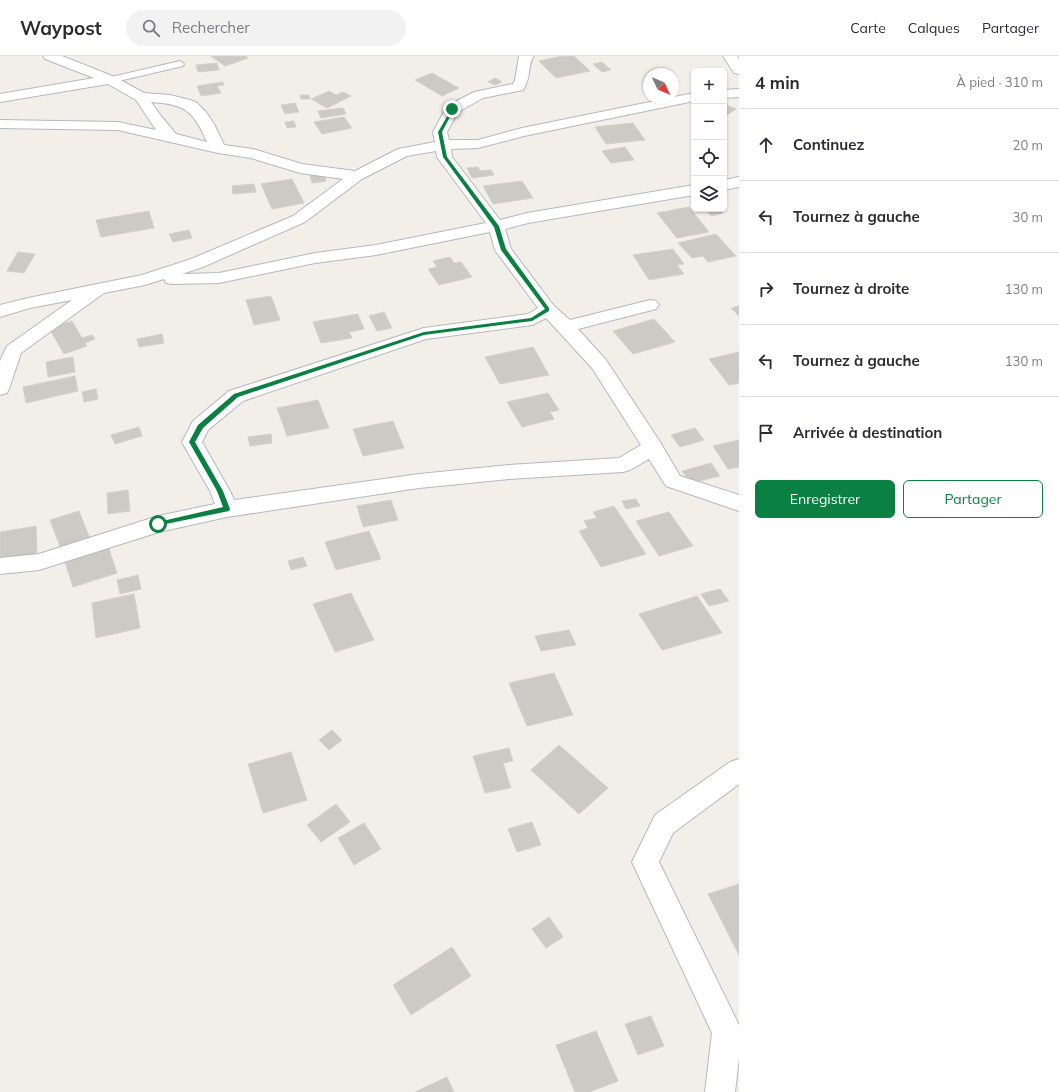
<!DOCTYPE html>
<html lang="fr">
<head>
<meta charset="utf-8">
<style>
	body { margin:0; font-family:Mulish,sans-serif; background:#f2f2f3; color:#2b2b33 }
	.controls { position:absolute; right:12px; top:12px; display:grid; overflow:hidden; border-radius:6px; box-shadow:0 1px 3px #0004 }
	.controls button { width:36px; height:36px; display:grid; place-items:center; padding:0; border:0; border-bottom:1px solid #e1e1e2; background:#fff; color:#2b2b33; font:20px sans-serif }
	.compass { position:absolute; left:643px; top:12px; width:36px; height:36px; border-radius:50%; background:#fff; box-shadow:0 1px 3px #0004; rotate:134deg }
	.stop { position:absolute; width:12px; height:12px; margin:-9px; border:3px solid #0b8043; border-radius:50%; background:#fff }
	.stop.end { background:#0b8043; border-color:#fff; box-shadow:0 1px 4px #0008 }
	.list { margin:0; padding:0; list-style:none }
	h2 { display:flex; justify-content:space-between; align-items:center; height:52px; margin:0; padding:0 16px; font-size:17px }
	h2 small { font-size:13px; font-weight:400; color:#7c7c81 }
	.list li { display:grid; grid-template-columns:26px 1fr auto; gap:12px; align-items:center; box-sizing:border-box; height:72px; padding:0 16px; border-top:1px solid #e1e1e2 }
	.list b { display:block; font-size:15px; white-space:nowrap }
	.list em { font-size:13px; font-style:normal; color:#7c7c81 }
	.actions { display:flex; gap:8px; padding:12px 16px }
	.actions a { flex:1; padding:9px 0; border:1px solid #0b8043; border-radius:6px; text-align:center; font-size:14px; color:#0b8043 }
	.actions .main { background:#0b8043; color:#fff }
	.icon { flex:none; width:22px; height:22px; fill:none; stroke:currentColor; stroke-width:2; stroke-linecap:round; stroke-linejoin:round }
	.map { position:relative; flex:none; width:739px; height:1036px; overflow:hidden }
	header { display:flex; align-items:center; gap:24px; box-sizing:border-box; height:56px; padding:0 20px; background:#fff; border-bottom:1px solid #e1e1e2 }
	header strong { font-size:19px }
	nav { display:flex; gap:22px; margin-inline-start:auto; font-size:14px }
	.search { width:280px; height:36px; background:#f2f2f3; display:flex; align-items:center; gap:10px; box-sizing:border-box; padding:0 14px; border-radius:22px; color:#7c7c81; font-size:15px }
	main { display:flex }
	aside { flex:1; background:#fff }
	.map>svg:first-child { display:block }
</style>
</head>
<body>
<header>
<strong>Waypost</strong>
<div class="search"><svg class="icon" aria-label="search" viewBox="0 0 24 24"><circle cx="10" cy="10" r="6"/><path d="M15 15l6 6"/></svg>Rechercher</div>
<nav><a>Carte</a><a>Calques</a><a>Partager</a></nav>
</header>
<main>
<div class="map">
<svg width="739" height="1036" viewBox="0 0 739 1036">
	<rect width="100%" height="100%" fill="#f1efe8"/>
	<g fill="#cccac5" stroke="#d6d1c6">
		<polygon points="211,0 246,0 248,2 225,10"/>
		<polygon points="562,0 574,0 590,15 556,22 539,5"/>
		<polygon points="602,6 611,14 602,16 593,8"/>
		<polygon points="217,7 219,14 198,16 196,9"/>
		<polygon points="432,17 459,32 442,40 415,24"/>
		<polygon points="495,22 502,26 495,29 488,26"/>
		<polygon points="223,26 224,29 217,30 221,37 201,40 197,30"/>
		<polygon points="329,35 336,39 343,36 351,40 327,52 311,43"/>
		<polygon points="300,39 309,39 310,43 301,43"/>
		<polygon points="295,47 299,56 285,58 281,49"/>
		<polygon points="724,48 736,53 724,61"/>
		<polygon points="343,52 346,58 321,62 318,55"/>
		<polygon points="344,61 352,72 322,78 314,66"/>
		<polygon points="294,65 296,71 287,72 285,66"/>
		<polygon points="633,67 645,84 606,88 595,71"/>
		<polygon points="625,91 634,104 611,107 602,95"/>
		<polygon points="478,111 480,115 491,114 494,119 472,122 467,112"/>
		<polygon points="324,118 326,125 312,127 310,120"/>
		<polygon points="292,123 304,147 272,153 261,128"/>
		<polygon points="522,125 533,142 493,148 483,130"/>
		<polygon points="254,128 256,136 233,138 232,130"/>
		<polygon points="689,151 709,176 677,182 657,157"/>
		<polygon points="705,153 719,153 723,157 711,160"/>
		<polygon points="149,155 154,172 101,181 96,164"/>
		<polygon points="189,174 192,182 173,186 169,178"/>
		<polygon points="716,178 736,200 708,206 703,200 692,202 678,187"/>
		<polygon points="673,193 684,208 677,209 684,218 649,224 633,199"/>
		<polygon points="18,196 35,198 24,217 7,215"/>
		<polygon points="450,201 454,207 461,206 472,221 439,229 428,213 437,211 433,205"/>
		<polygon points="271,240 280,264 254,269 246,244"/>
		<polygon points="739,250 739,260 731,252"/>
		<polygon points="384,256 392,272 377,275 369,260"/>
		<polygon points="358,258 364,273 349,276 352,282 321,287 313,266"/>
		<polygon points="654,263 675,286 633,298 613,275"/>
		<polygon points="72,265 82,282 92,279 95,283 85,287 87,290 64,298 49,272"/>
		<polygon points="162,278 164,287 139,291 137,283"/>
		<polygon points="533,291 549,319 500,328 485,301"/>
		<polygon points="739,296 739,327 729,329 709,303"/>
		<polygon points="73,301 75,316 48,321 46,306"/>
		<polygon points="75,320 78,335 26,347 23,331"/>
		<polygon points="96,333 98,343 84,346 82,336"/>
		<polygon points="548,337 559,354 550,356 554,363 522,371 507,346"/>
		<polygon points="318,344 329,372 287,380 277,352"/>
		<polygon points="393,365 404,392 363,400 353,373"/>
		<polygon points="139,371 142,380 115,388 111,379"/>
		<polygon points="695,372 704,384 680,391 671,379"/>
		<polygon points="271,378 272,387 250,390 248,381"/>
		<polygon points="739,384 739,411 728,413 713,390"/>
		<polygon points="711,407 720,420 691,427 682,415"/>
		<polygon points="128,434 130,455 108,458 107,437"/>
		<polygon points="636,443 640,450 626,453 622,445"/>
		<polygon points="391,444 398,464 363,471 357,450"/>
		<polygon points="614,450 646,498 601,511 579,475 588,472 584,465 597,462 593,456"/>
		<polygon points="79,455 90,483 61,493 50,464"/>
		<polygon points="669,456 693,490 659,500 636,465"/>
		<polygon points="36,470 37,498 0,505 0,476"/>
		<polygon points="369,475 381,503 336,514 325,486"/>
		<polygon points="108,490 117,517 73,531 64,503"/>
		<polygon points="303,501 307,510 291,514 288,505"/>
		<polygon points="138,519 141,533 120,538 117,524"/>
		<polygon points="720,533 729,545 709,550 701,538"/>
		<polygon points="351,537 374,584 335,596 313,548"/>
		<polygon points="134,538 140,572 96,582 92,547"/>
		<polygon points="697,540 722,577 662,594 639,558"/>
		<polygon points="569,574 576,589 541,595 535,580"/>
		<polygon points="554,617 573,659 527,670 509,627"/>
		<polygon points="332,674 342,684 329,694 319,684"/>
		<polygon points="559,689 608,732 579,758 531,714"/>
		<polygon points="509,692 513,705 503,707 511,732 485,737 473,700"/>
		<polygon points="291,696 307,744 263,757 248,708"/>
		<polygon points="336,748 350,766 321,786 307,769"/>
		<polygon points="532,766 541,789 517,796 508,773"/>
		<polygon points="364,767 381,793 354,809 338,782"/>
		<polygon points="739,828 739,899 708,838"/>
		<polygon points="549,861 563,881 546,892 532,873"/>
		<polygon points="452,891 471,920 411,959 393,929"/>
		<polygon points="651,960 664,990 638,999 625,968"/>
		<polygon points="596,975 618,1025 589,1036 575,1036 556,989"/>
		<polygon points="447,1021 454,1036 415,1036"/>
	</g>
	<g fill="none" stroke-linecap="round" stroke-linejoin="round">
		<defs>
			<polygon id="lane" points="180,5 184,8 183,10 110,27 106,24 107,22"/>
			<g id="street">
				<path d="M43,0H62L115,21L144,37L170,39L190,44L197,47L206,56L214,68L224,89L253,93L302,108L355,115L398,93L435,86L433,76L447,50L474,36L513,28L515,24L519,0H534C527,9 532,21 523,34L483,42L458,56L447,76L449,84H478L522,72L694,37V45L524,80L478,92L451,93L452,101L500,164L527,157L694,129V139L528,167L505,173L511,193L554,250L570,264L650,244L656,245L659,249L656,253L578,273L606,304L660,386L680,420L739,439V455L666,430L649,403L630,414L623,416L509,423L419,432L227,461L159,476L39,514L0,518V502L39,498L158,460L215,448L210,435L182,386L193,365L229,335L424,272L528,258L538,252L495,194L490,176L376,199L315,207L219,227L172,228L166,227L164,223L145,229L104,237L21,297L9,333L7,337L0,339V305L7,290L72,244L30,252L0,261V249L28,242L142,219L191,203L293,160L343,123L300,117L251,102L218,97L118,74L0,72V64L118,66L156,74L136,44L108,28L0,46V38L94,22L45,3ZM151,46C185,48 194,55 207,86L176,78L161,60ZM436,95L437,101L486,167L376,189L315,197L219,217L182,218L203,211L305,166L362,123L407,100ZM546,262L592,312L641,389L619,402L509,409L419,418L234,444L230,435L202,386L208,374L243,345L426,283L532,269Z"/>
				<polygon points="723,0 737,0 739,3 739,18 734,17"/>
				<polygon points="739,33 739,41 724,42 724,34"/>
				<polygon points="739,121 739,131 724,134 724,124"/>
				<polygon points="739,703 739,728 673,777 659,806 739,969 739,1002 735,1036 705,1036 712,977 632,806 655,759 730,706"/>
			</g>
		</defs>
		<use href="#lane" stroke="#b5b8bc" stroke-width="2"/>
		<use href="#street" stroke="#b5b8bc" stroke-width="2"/>
		<use href="#lane" fill="#fff" fill-rule="evenodd"/>
		<use href="#street" fill="#fff" fill-rule="evenodd"/>
	</g>
	<polygon fill="#0b8043" points="452,52 454,53 442,76 447,101 499,170 506,193 549,252 549,255 532,265 424,279 238,341 203,372 195,386 223,435 230,453 229,455 156,470 156,467 158,466 223,451 217,435 189,386 198,369 234,338 424,276 531,262 545,253 501,194 494,171 443,101 438,76"/>
</svg>
<div class="controls">
<button>+</button>
<button>−</button>
<button><svg class="icon" aria-label="locate" viewBox="0 0 24 24"><circle cx="12" cy="12" r="6"/><path d="M12 2v4M12 18v4M2 12h4M18 12h4"/></svg></button>
<button><svg class="icon" aria-label="layers" viewBox="0 0 24 24"><path d="M12 4l9 5-9 5-9-5zM3 14l9 5 9-5"/></svg></button>
</div>
<svg class="compass" viewBox="-18 -18 36 36"><path d="M0-13l5 13h-10z" fill="#e53935"/><path d="M0 13l5-13h-10z" fill="#7c7c81"/></svg>
<div class="stop" style="left:158px;top:468px"></div>
<div class="stop end" style="left:452px;top:53px"></div>
</div>
<aside>
<h2>4 min<small>À pied · 310 m</small></h2>
<ul class="list">
<li><svg class="icon" aria-label="ahead" viewBox="0 0 24 24"><path d="M12 20V5M6 11l6-6 6 6"/></svg><div><b>Continuez</b></div><em>20 m</em></li>
<li><svg class="icon" aria-label="left" viewBox="0 0 24 24"><path d="M17 20v-9H6M10 6l-5 5 5 5"/></svg><div><b>Tournez à gauche</b></div><em>30 m</em></li>
<li><svg class="icon" aria-label="right" viewBox="0 0 24 24"><path d="M7 20v-9h11M14 6l5 5-5 5"/></svg><div><b>Tournez à droite</b></div><em>130 m</em></li>
<li><svg class="icon" aria-label="left" viewBox="0 0 24 24"><path d="M17 20v-9H6M10 6l-5 5 5 5"/></svg><div><b>Tournez à gauche</b></div><em>130 m</em></li>
<li><svg class="icon" aria-label="arrive" viewBox="0 0 24 24"><path d="M6 21V4h12l-3 4 3 4H6"/></svg><div><b>Arrivée à destination</b></div></li>
</ul>
<div class="actions"><a class="main">Enregistrer</a><a>Partager</a></div>
</aside>
</main>
</body>
</html>
